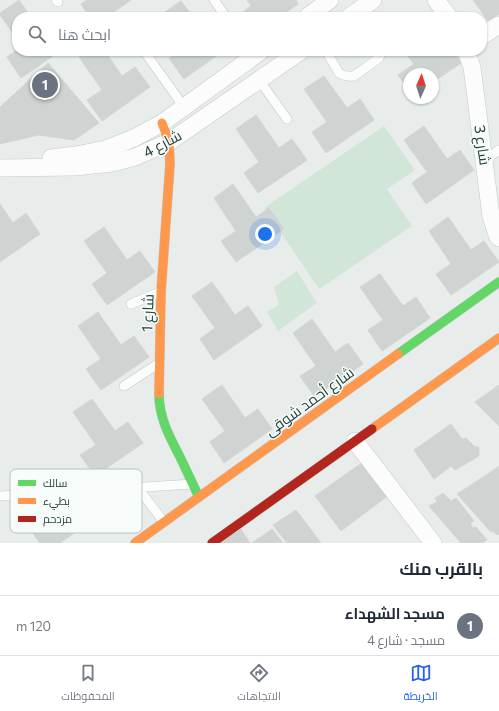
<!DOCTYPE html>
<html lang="ar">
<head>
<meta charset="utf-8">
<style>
	body { margin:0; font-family:Commissioner,Cairo,sans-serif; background:#f2f2f3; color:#1f2937; direction:rtl }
	.compass { position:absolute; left:403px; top:68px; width:36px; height:36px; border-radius:50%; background:#fff; box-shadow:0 1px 3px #0004; rotate:3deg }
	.you { position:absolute; left:265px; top:234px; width:14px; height:14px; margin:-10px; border:3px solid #fff; border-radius:50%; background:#1a73e8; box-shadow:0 0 0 6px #1a73e833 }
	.badge { display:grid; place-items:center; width:26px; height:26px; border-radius:50%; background:#2563eb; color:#fff; font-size:13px; font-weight:700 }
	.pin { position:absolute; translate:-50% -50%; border:2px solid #fff; box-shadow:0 1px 4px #0006 }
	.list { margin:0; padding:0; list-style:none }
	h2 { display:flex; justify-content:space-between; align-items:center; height:52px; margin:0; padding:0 16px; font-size:17px }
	h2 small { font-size:13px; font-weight:400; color:#747a83 }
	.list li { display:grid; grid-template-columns:26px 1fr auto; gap:12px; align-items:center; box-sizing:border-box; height:60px; padding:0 16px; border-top:1px solid #e0e1e3 }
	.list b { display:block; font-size:15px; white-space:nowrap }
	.list p { margin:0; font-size:13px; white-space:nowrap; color:#747a83 }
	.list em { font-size:13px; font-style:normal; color:#747a83 }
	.icon { flex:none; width:22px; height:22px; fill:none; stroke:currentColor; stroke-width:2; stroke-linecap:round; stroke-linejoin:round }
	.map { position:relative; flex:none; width:499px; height:543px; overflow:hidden; direction:ltr }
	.search { position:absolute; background:#fff; box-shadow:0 1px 3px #0004; left:12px; right:12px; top:12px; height:44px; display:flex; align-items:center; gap:10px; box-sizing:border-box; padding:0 14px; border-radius:16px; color:#747a83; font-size:15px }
	.sheet { height:112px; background:#fff }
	nav { display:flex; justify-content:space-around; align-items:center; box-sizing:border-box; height:56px; border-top:1px solid #e0e1e3; background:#fff; font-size:11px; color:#747a83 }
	nav a { display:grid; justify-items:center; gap:2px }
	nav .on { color:#2563eb }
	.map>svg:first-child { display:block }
</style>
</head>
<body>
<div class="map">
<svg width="499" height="543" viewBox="0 0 499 543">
	<rect width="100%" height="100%" fill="#e8edeb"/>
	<g fill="#d1e6d8">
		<polygon points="384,126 415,170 387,189 412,226 319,289 264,208"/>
		<polygon points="297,271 317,303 278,331 267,312 279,305 274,287"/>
	</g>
	<g fill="#cfd4d2" stroke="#d1d6d4">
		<polygon points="19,0 31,17 17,17 17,39 0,15 0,13"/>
		<polygon points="87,0 131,0 107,17 90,17 81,4"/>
		<polygon points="247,0 296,0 298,4 280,17 236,17 251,6"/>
		<polygon points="473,0 499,0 499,14 488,21"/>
		<polygon points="181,1 193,17 163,17 162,14"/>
		<polygon points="17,50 17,51 60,51 21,78 7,57"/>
		<polygon points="88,51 105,51 122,76 135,67 150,87 102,121 87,100 102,90 79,57"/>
		<polygon points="179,51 223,51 184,79 169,58"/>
		<polygon points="404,51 453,51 461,63 433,82 433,74 409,74 409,90 398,75 414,64"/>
		<polygon points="48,63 99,123 74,140 39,135 0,144 0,107"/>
		<polygon points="324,76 347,108 360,99 374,120 326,153 312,132 327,122 304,89"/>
		<polygon points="256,115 279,148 292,139 307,160 258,193 244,173 259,162 236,129"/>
		<polygon points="424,126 447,159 460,150 474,170 426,204 412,183 427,172 404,140"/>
		<polygon points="233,184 256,217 269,208 284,229 236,262 221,241 236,231 214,198"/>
		<polygon points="0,204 13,223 26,213 40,234 0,262"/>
		<polygon points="448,217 471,250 484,241 499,262 451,295 436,274 451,264 429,231"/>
		<polygon points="104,227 127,260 140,251 155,272 107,305 92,284 107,273 84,241"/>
		<polygon points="380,274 403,306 416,297 430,318 382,351 368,330 383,320 360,287"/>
		<polygon points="212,282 235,315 248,306 262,326 214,360 200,339 215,328 192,296"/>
		<polygon points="98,312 121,345 134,336 149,357 101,390 86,369 101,359 78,326"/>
		<polygon points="312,319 335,352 348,343 363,364 315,397 300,376 316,366 293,333"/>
		<polygon points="222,385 245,418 258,409 272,429 224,463 210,442 225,431 202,399"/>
		<polygon points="499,385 499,426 475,402"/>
		<polygon points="92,399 115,431 128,422 143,443 95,476 80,455 96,445 73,412"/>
		<polygon points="451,424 462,439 466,438 475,447 479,447 479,456 455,470 451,466 434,479 414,450"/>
		<polygon points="363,462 389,495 341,531 315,496"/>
		<polygon points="499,466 499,491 485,476"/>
		<polygon points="485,476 499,491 499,534 497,535 493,531 491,532 457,494"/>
		<polygon points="443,493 451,501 456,498 474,521 470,523 473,528 476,527 487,540 482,543 461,543 429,506 437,502 435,498"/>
		<polygon points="57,507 77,531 60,543 40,543 28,526"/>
		<polygon points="296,510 321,543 287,543 273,525"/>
		<polygon points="241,529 250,543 220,543"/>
		<polygon points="272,529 283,543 252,543"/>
	</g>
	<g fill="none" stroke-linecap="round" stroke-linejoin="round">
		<defs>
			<g id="lane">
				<polyline points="56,0 58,2"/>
				<polyline points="214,0 226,17"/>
				<polyline points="144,51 184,107"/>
				<path d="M326,51L339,73C344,76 348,77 354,76L379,58L381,51"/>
				<polyline points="259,80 287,119"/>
				<polyline points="485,160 499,150"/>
				<polyline points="131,304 160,292"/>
				<polyline points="124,386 158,364"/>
				<polyline points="138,488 164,522"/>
				<polyline points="0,496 193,484"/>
			</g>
			<g id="street">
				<polyline points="436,0 449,17"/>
				<polyline points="307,17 330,0"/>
				<polyline points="349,17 373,0"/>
				<polyline points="482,36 499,25"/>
				<polyline points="466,51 472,67 491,216 497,235 499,238"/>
				<polyline points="51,158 76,155 106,149 134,138 162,123 261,51"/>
				<polyline points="0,168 75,167 112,163 135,157 169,142 301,51"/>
				<polyline points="355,441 433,543"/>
			</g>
			<g id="fast">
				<polyline points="398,354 499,282"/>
				<path d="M159,394C159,417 169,436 179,455C186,469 192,483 199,497"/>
			</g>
			<g id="slow">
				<polyline points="159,394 161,292 170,164 169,142 162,123"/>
				<polyline points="372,429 499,338"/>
				<polyline points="135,543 398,354"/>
			</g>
			<polyline id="jam" points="212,543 372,429"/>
		</defs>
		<use href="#lane" stroke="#c5cac8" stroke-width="10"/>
		<use href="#street" stroke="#c5cac8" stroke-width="18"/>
		<use href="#fast" stroke="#c3cbc8" stroke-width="10"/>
		<use href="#slow" stroke="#c3cbc8" stroke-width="10"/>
		<use href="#jam" stroke="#c3cbc8" stroke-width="10"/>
		<use href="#lane" stroke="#fcfcfc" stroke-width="9"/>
		<use href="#street" stroke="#fcfcfc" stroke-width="17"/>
		<use href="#fast" stroke="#63d668" stroke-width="9"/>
		<use href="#slow" stroke="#ff974d" stroke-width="9"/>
		<use href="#jam" stroke="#b3261e" stroke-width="9"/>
	</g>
	<g text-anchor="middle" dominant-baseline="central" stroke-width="3" stroke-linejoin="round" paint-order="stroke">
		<g font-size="15" fill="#24423a" stroke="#f7fbf9">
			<text transform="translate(162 143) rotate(-28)">شارع 4</text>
			<text transform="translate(483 145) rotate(82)">شارع 3</text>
			<text transform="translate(147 313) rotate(-88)">شارع 1</text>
			<text transform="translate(309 401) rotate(-36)">شارع أحمد شوقى</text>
		</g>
	</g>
	<rect x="10" y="469" width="132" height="64" rx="6" fill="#f7fbf9" stroke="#b8c4c0" stroke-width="1"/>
	<rect x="18" y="480" width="18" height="6" fill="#63d668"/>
	<rect x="18" y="498" width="18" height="6" fill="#ff974d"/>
	<rect x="18" y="516" width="18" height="6" fill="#b3261e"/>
	<g font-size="11" fill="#24423a">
		<text x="43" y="487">سالك</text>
		<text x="43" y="505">بطيء</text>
		<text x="43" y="523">مزدحم</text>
	</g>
</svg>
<svg class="compass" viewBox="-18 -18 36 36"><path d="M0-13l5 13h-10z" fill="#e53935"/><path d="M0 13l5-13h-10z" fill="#747a83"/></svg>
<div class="you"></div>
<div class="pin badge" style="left:45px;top:85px;background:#6b7280">1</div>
<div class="search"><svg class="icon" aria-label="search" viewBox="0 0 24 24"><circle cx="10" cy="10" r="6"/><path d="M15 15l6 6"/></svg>ابحث هنا</div>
</div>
<section class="sheet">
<h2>بالقرب منك<small></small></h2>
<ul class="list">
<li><span class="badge" style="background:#6b7280">1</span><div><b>مسجد الشهداء</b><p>مسجد · شارع 4</p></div><em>120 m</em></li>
</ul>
</section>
<nav>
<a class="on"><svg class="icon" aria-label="map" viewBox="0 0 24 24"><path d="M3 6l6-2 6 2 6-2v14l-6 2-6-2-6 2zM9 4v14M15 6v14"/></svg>الخريطة</a>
<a><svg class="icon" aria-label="directions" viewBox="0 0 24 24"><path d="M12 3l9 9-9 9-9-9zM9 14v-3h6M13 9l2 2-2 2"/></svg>الاتجاهات</a>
<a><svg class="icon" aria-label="saved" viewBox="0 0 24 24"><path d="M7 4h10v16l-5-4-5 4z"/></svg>المحفوظات</a>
</nav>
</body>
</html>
